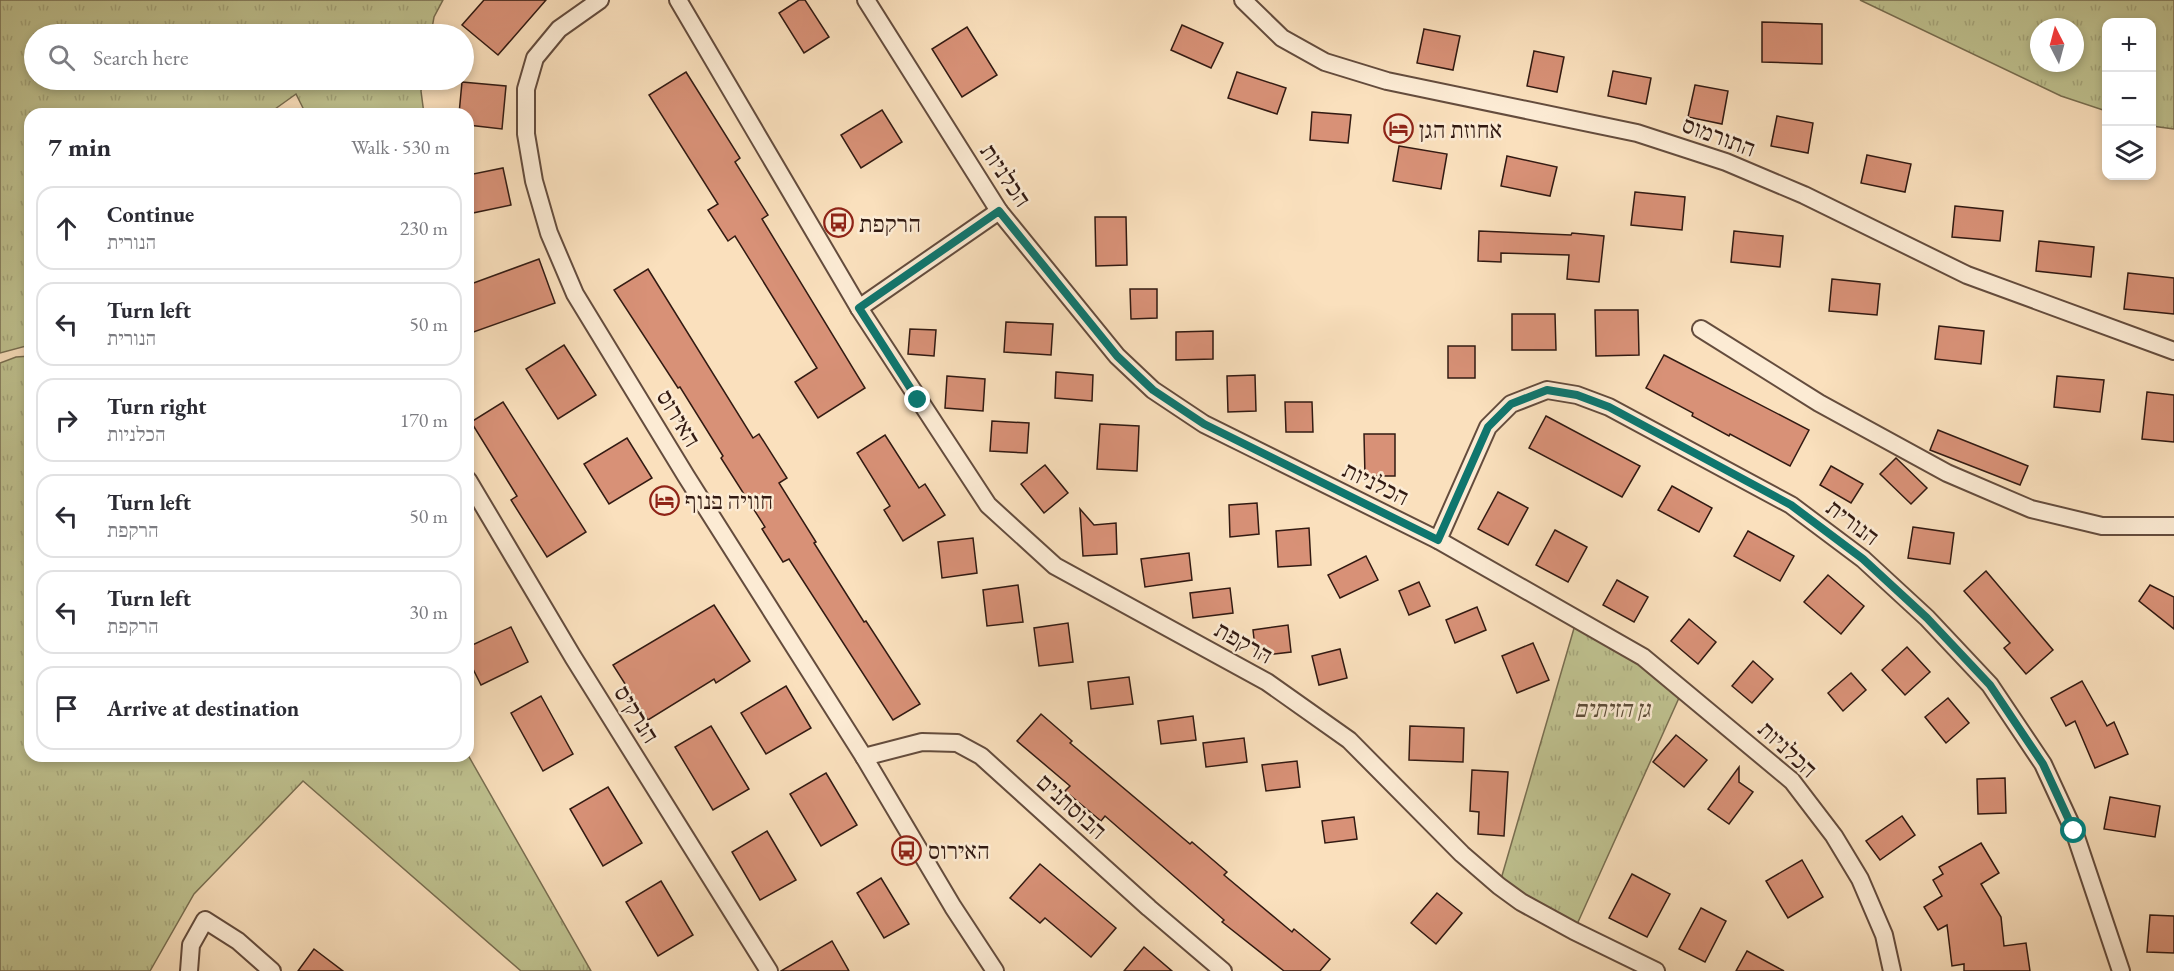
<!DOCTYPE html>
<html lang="en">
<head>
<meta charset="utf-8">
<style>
	body { margin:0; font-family:"EB Garamond","Frank Ruhl Libre",serif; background:#f2f2f3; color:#2b2b33 }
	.controls { position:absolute; right:18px; top:18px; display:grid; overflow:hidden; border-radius:12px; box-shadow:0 3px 9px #0003 }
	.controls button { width:54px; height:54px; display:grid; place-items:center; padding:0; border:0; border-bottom:2px solid #e1e1e2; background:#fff; color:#2b2b33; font:30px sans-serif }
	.compass { position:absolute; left:2030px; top:18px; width:54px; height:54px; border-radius:50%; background:#fff; box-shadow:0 3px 9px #0003; rotate:354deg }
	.stop { position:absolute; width:18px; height:18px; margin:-14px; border:4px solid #0f766e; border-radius:50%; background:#fff }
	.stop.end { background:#0f766e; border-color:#fff; box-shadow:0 2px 6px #0008 }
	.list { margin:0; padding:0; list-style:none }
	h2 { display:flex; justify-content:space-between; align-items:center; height:78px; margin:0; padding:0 24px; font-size:26px }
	h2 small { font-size:20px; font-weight:400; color:#7c7c81 }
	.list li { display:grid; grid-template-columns:39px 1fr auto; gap:18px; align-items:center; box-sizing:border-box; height:84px; margin:0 12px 12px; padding:0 12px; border:2px solid #e1e1e2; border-radius:18px }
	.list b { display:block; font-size:22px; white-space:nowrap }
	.list p { margin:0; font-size:20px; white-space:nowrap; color:#7c7c81 }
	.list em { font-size:20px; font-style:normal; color:#7c7c81 }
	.icon { flex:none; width:33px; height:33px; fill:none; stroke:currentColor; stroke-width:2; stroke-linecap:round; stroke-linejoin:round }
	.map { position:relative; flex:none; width:2174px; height:971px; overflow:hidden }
	.search { position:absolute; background:#fff; box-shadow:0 3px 9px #0003; left:24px; top:24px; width:450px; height:66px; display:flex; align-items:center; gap:15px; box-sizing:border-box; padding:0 21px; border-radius:33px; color:#7c7c81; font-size:22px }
	.panel { position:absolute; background:#fff; box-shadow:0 3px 9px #0003; left:24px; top:108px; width:450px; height:654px; border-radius:18px }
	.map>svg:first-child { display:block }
</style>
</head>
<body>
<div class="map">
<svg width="2174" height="971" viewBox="0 0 2174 971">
	<defs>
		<pattern id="grass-tufts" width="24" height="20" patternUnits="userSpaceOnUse" patternTransform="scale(1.5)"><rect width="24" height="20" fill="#bfc290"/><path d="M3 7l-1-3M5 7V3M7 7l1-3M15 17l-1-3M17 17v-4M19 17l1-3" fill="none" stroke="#a5a67b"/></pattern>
	</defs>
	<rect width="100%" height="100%" fill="#fae0bd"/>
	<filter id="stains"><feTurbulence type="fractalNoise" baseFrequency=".00333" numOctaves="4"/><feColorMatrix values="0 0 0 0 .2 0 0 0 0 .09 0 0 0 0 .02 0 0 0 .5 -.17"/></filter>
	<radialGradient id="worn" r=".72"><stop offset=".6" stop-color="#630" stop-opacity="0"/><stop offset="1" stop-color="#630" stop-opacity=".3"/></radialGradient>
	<g fill="url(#grass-tufts)" stroke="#786e51" stroke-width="1.5" fill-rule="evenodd">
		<polygon points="0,0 443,0 434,17 431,34 34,34 34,80 423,80 421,91 424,114 306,114 296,94 268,114 30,114 30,345 0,353"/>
		<path d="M1860,0H2174V129L2152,126V22H2106V111L2061,96ZM2039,27H2075V63H2039Z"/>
		<polygon points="30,356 30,756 468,755 591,971 521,971 303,781 194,894 150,971 0,971 0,363 16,357"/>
		<polygon points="1577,618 1683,689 1574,931 1499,886"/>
	</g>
	<g fill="#d89177" stroke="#321a12" stroke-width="1.5">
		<polygon points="484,0 546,0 498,55 462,25"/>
		<polygon points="799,0 805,0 829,37 804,53 779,13"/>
		<polygon points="1762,22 1822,24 1822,64 1762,62"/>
		<polygon points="1182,25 1223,43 1211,68 1171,50"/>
		<polygon points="967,27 997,75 962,97 932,49"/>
		<polygon points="1424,29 1460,36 1453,70 1417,63"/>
		<polygon points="1534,51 1564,57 1557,92 1527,86"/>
		<polygon points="1613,71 1651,78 1646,104 1608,96"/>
		<polygon points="686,72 740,158 735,162 768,215 762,219 865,388 818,418 795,382 817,368 735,236 728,241 708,210 718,204 649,95"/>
		<polygon points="1237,72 1286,88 1277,114 1228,98"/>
		<polygon points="462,82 506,86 502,129 468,125 468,114 459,114"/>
		<polygon points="1695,85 1728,91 1722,124 1688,117"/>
		<polygon points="882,110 902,142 861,168 841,135"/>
		<polygon points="1312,112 1351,115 1348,143 1310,140"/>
		<polygon points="1777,116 1813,123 1808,153 1771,146"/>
		<polygon points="1399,146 1447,154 1441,189 1393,181"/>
		<polygon points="1867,155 1911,164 1905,192 1861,183"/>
		<polygon points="1507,156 1557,167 1550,196 1501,186"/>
		<polygon points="503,168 511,205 468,214 468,175"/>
		<polygon points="1635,192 1685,197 1682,230 1631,225"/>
		<polygon points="1955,206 2003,211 2000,241 1952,237"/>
		<polygon points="1095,217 1126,217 1127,265 1096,266"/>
		<polygon points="1479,231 1571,235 1572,233 1604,236 1599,282 1567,279 1569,255 1501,253 1501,262 1478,261"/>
		<polygon points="1734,231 1783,236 1780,267 1731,262"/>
		<polygon points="2039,241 2094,247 2091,277 2036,271"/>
		<polygon points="539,259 555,303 468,334 468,285"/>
		<polygon points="648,269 753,438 759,434 787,478 779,483 816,542 814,543 864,622 866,621 920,704 893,720 789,559 783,562 762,529 765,527 721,458 723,456 680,387 678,388 614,290"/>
		<polygon points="2128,273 2174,278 2174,314 2124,309"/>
		<polygon points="1832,279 1880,284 1877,315 1829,311"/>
		<polygon points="1130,289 1157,289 1157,318 1131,319"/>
		<polygon points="1595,310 1638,310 1639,355 1596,356"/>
		<polygon points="1512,314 1555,314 1556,350 1512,350"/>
		<polygon points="1006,322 1053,324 1051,355 1004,352"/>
		<polygon points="1939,326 1984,331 1981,364 1935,359"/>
		<polygon points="910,329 936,330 934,356 908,354"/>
		<polygon points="1213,331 1213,359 1176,360 1176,332"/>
		<polygon points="564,345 596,395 558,419 526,369"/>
		<rect x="1448" y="346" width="27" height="32"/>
		<polygon points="1664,355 1809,430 1790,466 1730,434 1729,436 1692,416 1693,413 1646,388"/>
		<polygon points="1056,372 1093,375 1092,401 1055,398"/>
		<polygon points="1255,375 1256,411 1228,412 1227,376"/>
		<polygon points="947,376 985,379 983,411 945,408"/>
		<polygon points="2057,376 2104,380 2100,412 2054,407"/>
		<polygon points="2147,392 2174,395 2174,442 2142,439"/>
		<polygon points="503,402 586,532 547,557 511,500 517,496 471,422"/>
		<polygon points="1285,402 1312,402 1313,432 1286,432"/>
		<polygon points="1546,416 1640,466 1622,497 1529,448"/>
		<polygon points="992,421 1029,423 1027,453 990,451"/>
		<polygon points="1100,424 1139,426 1137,471 1097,469"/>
		<polygon points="1938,430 2028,466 2020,485 1930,450"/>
		<polygon points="1364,434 1395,434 1395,476 1365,476"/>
		<polygon points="885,435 919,488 925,484 945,515 903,541 884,510 890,506 857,453"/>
		<polygon points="627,438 652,478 609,504 584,464"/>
		<polygon points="1896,458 1927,488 1911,504 1880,474"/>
		<polygon points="1045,465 1068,493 1044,513 1021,484"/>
		<polygon points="1831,466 1863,484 1851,503 1820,485"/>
		<polygon points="1672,486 1712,508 1699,532 1658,510"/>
		<polygon points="1498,492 1528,508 1508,545 1478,529"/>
		<polygon points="1257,503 1259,534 1230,537 1229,505"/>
		<polygon points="1080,509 1094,525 1116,523 1117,554 1083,556"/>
		<polygon points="1913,527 1954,533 1950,564 1908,558"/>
		<polygon points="1309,528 1311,565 1278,567 1276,531"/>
		<polygon points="1555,530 1587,547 1568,582 1536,565"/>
		<polygon points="1748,531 1794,556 1780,581 1734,556"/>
		<polygon points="973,538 977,573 942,578 938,542"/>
		<polygon points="1189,553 1192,580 1145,587 1141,559"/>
		<polygon points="1366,556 1378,580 1340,598 1328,575"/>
		<polygon points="1986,571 2053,650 2026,674 2004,648 2010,643 1964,591"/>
		<polygon points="1828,575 1864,606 1841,634 1804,602"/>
		<polygon points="1617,580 1648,597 1634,622 1603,605"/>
		<polygon points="1419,582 1430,606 1409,615 1399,591"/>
		<polygon points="1018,585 1023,622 987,626 983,590"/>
		<polygon points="2150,585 2174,597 2174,629 2139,601"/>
		<polygon points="1230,588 1233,613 1193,618 1190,593"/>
		<polygon points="714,605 750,661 716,683 714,679 648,720 613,665"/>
		<polygon points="1477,607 1486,630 1455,643 1446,620"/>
		<polygon points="1689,619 1716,642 1698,664 1671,641"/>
		<polygon points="1068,623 1073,662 1039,666 1034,628"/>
		<polygon points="1288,625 1291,652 1256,656 1253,630"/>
		<polygon points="511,627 528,662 481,685 468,659 468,647"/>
		<polygon points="1533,643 1549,680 1517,693 1502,656"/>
		<polygon points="1907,647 1930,672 1905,695 1882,670"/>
		<polygon points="1340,649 1347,678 1319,685 1312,656"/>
		<polygon points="1753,661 1773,679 1752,703 1732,686"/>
		<polygon points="1851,673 1866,690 1843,711 1828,693"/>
		<polygon points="1129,677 1133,704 1091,709 1088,682"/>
		<polygon points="2082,681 2107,726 2114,722 2128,754 2095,768 2075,721 2066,726 2051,698"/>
		<polygon points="786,686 811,728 766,754 741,713"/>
		<polygon points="541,696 573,754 543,771 511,713"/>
		<polygon points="1948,698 1969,723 1946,743 1925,717"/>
		<polygon points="1041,714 1072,741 1070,743 1190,844 1192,842 1227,872 1224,875 1292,932 1294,929 1330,959 1320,971 1284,971 1222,922 1224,920 1105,816 1101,821 1065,791 1070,786 1017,741"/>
		<polygon points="1193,716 1196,740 1161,744 1158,721"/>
		<polygon points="711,726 749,789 713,810 675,747"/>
		<polygon points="1410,726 1464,728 1463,762 1409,760"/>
		<polygon points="1676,735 1707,760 1684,787 1653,762"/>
		<polygon points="1244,738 1247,762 1206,767 1203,743"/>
		<polygon points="1297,761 1300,787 1266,791 1262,765"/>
		<polygon points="1739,767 1739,782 1753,792 1729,824 1708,809"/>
		<polygon points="1472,770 1508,772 1504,836 1478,834 1479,812 1470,811"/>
		<polygon points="826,773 857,825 821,846 790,794"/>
		<polygon points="2005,778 2006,813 1978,814 1977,779"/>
		<polygon points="608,787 642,843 603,866 570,809"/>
		<polygon points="2110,797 2160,806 2155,837 2104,829"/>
		<polygon points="1902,816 1915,835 1880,860 1866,841"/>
		<polygon points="1354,817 1357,839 1325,843 1322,821"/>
		<polygon points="767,831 796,880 760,900 732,852"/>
		<polygon points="1981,843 1999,873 1981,884 2001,917 2004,946 2026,943 2030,971 1964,971 1964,964 1952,966 1947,925 1938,930 1924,907 1942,896 1933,880 1943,874 1939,867"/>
		<polygon points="1802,860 1823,897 1788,918 1766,881"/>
		<polygon points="1040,864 1116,928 1091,957 1045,918 1040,923 1010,898"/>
		<polygon points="1632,874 1670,894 1647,937 1609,918"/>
		<polygon points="881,878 909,924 884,938 857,893"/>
		<polygon points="661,881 693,935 658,956 626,902"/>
		<polygon points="1437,893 1462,913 1436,944 1411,923"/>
		<polygon points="1701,908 1726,921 1705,962 1679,949"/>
		<polygon points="2150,915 2174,916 2174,953 2147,952"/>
		<polygon points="832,941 849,971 781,971"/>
		<polygon points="1144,947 1172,971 1124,971"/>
		<polygon points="314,949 343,971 298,971"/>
		<polygon points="1747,951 1784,971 1736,971"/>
	</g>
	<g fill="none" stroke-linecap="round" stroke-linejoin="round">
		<defs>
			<g id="minor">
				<polyline points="600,0 559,29 535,58 526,89 526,134 534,181 549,233 575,294 686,476 864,757 953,907 995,971"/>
				<polyline points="678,0 859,308 988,505 1055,566 1267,682 1349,740 1462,854 1499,886 1521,902 1574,931 1656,971"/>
				<polyline points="866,0 999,211 1117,356 1153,390 1204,424 1438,540 1643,657 1792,781 1834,836 1860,879 1884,935 1892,971"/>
				<polyline points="1243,0 1282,38 1325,62 1387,81 1637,133 1726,162 1804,195 1967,275 2174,351"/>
				<polyline points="859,308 999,211"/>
				<polyline points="1701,329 1819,403 1947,473 2031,509 2102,526 2174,526"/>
				<polyline points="468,480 573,657 769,971"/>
				<polyline points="1438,540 1488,427 1511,404 1547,390 1577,395 1609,407 1791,505 1863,559 1927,618 1990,685 2043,764 2074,831 2121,971"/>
				<polyline points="864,757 922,742 957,743 981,756 1149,908 1223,971"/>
				<polyline points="189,971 191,945 205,920 238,941 272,971"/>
			</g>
		</defs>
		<use href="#minor" stroke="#644c3d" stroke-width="20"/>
		<use href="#minor" stroke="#fcebd4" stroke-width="16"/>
	</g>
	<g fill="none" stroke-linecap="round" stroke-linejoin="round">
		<polyline stroke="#0f766e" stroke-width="8" points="918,400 859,308 999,211 1117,356 1153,390 1204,424 1438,540 1488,427 1511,404 1547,390 1577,395 1609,407 1791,505 1863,559 1927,618 1990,685 2043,764 2074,831"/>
	</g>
	<defs>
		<symbol id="hotel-ring" viewBox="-11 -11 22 22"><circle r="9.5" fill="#fcebd4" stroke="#8f2418" stroke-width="1.5"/><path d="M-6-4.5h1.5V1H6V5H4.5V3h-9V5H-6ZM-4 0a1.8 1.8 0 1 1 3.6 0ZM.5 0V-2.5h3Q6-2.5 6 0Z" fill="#8f2418"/></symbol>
		<symbol id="bus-ring" viewBox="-11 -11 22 22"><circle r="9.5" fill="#fcebd4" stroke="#8f2418" stroke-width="1.5"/><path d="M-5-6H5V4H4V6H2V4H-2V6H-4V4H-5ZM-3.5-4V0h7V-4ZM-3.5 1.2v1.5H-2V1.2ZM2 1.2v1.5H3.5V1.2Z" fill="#8f2418"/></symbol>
	</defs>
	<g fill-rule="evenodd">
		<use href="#hotel-ring" x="1382" y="112" width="33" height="33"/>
		<use href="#bus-ring" x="822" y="206" width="33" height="33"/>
		<use href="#hotel-ring" x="648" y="484" width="33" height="33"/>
		<use href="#bus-ring" x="890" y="834" width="33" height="33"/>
	</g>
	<g text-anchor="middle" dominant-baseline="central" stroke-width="5" stroke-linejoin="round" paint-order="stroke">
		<g font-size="24" fill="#321a12" stroke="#fcebd4" text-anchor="start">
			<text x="1419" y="129">אחוזת הגן</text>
			<text x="859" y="223">הרקפת</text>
			<text x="685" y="500">חוויה בנוף</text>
			<text x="928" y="850">האירוס</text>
		</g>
		<g font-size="24" fill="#321a12" stroke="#fcebd4">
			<text transform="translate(1719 136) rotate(20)">התורמוס</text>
			<text transform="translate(1006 175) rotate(56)">הכלניות</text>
			<text transform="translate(679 418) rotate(59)">האירוס</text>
			<text transform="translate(1376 483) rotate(26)">הכלניות</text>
			<text transform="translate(1853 522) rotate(37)">הנורית</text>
			<text transform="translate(1244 642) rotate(29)">הרקפת</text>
			<text transform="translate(637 714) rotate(58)">הנרקיס</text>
			<text transform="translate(1788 749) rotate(43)">הכלניות</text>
			<text transform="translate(1072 806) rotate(42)">הבוסתנים</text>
		</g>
		<g font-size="24" font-style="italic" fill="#5c4c38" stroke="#fcebd4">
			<text x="1612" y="708">גן הזיתים</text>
		</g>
	</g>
	<rect width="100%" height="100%" filter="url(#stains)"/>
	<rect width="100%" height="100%" fill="url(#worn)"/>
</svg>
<div class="controls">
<button>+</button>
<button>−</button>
<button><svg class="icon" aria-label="layers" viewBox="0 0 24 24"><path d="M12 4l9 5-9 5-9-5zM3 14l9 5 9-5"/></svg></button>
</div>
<svg class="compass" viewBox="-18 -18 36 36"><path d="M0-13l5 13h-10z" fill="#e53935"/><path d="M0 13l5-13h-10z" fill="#7c7c81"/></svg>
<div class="stop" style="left:2074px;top:831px"></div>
<div class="stop end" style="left:918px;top:400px"></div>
<div class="search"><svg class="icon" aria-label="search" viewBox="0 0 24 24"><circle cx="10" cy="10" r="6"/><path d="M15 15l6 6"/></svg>Search here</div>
<section class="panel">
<h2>7 min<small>Walk · 530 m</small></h2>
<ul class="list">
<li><svg class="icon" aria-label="ahead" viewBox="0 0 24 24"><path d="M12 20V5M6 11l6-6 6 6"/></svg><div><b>Continue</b><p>הנורית</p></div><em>230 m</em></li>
<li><svg class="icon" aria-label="left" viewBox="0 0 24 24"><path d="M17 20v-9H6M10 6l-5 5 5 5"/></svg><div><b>Turn left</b><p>הנורית</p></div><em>50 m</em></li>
<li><svg class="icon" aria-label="right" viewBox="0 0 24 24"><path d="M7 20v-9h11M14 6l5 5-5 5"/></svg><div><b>Turn right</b><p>הכלניות</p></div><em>170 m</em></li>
<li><svg class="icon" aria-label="left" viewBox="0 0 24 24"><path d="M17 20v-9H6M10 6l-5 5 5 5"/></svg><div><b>Turn left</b><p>הרקפת</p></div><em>50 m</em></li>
<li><svg class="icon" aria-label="left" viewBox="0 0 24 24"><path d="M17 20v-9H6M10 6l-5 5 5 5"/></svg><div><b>Turn left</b><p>הרקפת</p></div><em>30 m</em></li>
<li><svg class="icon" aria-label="arrive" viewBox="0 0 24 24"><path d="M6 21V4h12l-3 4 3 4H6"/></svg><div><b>Arrive at destination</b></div></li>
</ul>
</section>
</div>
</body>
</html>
